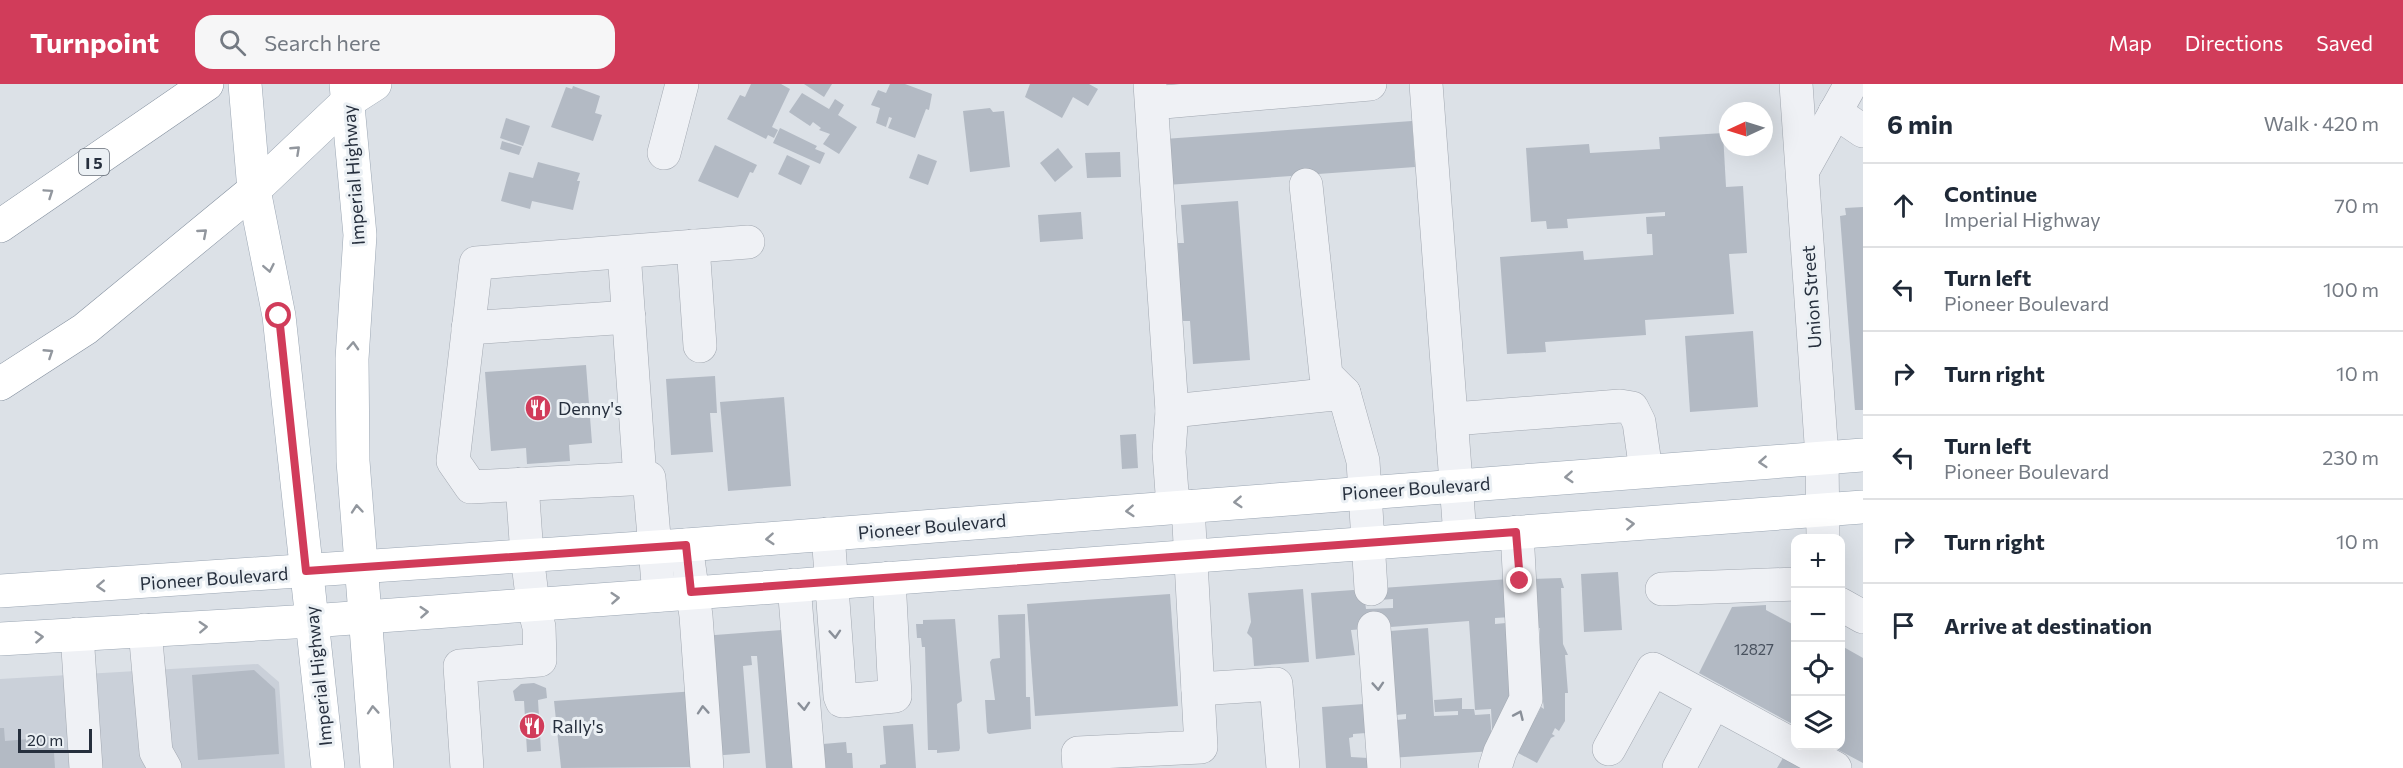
<!DOCTYPE html>
<html lang="en">
<head>
<meta charset="utf-8">
<style>
	body { margin:0; font-family:Commissioner,sans-serif; background:#f6f6f7; color:#1f2937 }
	.controls { position:absolute; right:18px; bottom:18px; display:grid; overflow:hidden; border-radius:12px; box-shadow:0 6px 24px #0002 }
	.controls button { width:54px; height:54px; display:grid; place-items:center; padding:0; border:0; border-bottom:2px solid #e0e1e3; background:#fff; color:#1f2937; font:30px sans-serif }
	.compass { position:absolute; left:1719px; top:18px; width:54px; height:54px; border-radius:50%; background:#fff; box-shadow:0 6px 24px #0002; rotate:266deg }
	.scale { position:absolute; left:18px; bottom:15px; width:74px; box-sizing:border-box; padding-left:6px; border:3px solid #262f3d; border-top:0; font-size:16px; line-height:21px; white-space:nowrap; color:#262f3d; -webkit-text-stroke:4px #ebf0f4; paint-order:stroke }
	.stop { position:absolute; width:18px; height:18px; margin:-14px; border:4px solid #d13c5a; border-radius:50%; background:#fff }
	.stop.end { background:#d13c5a; border-color:#fff; box-shadow:0 2px 6px #0008 }
	.list { margin:0; padding:0; list-style:none }
	h2 { display:flex; justify-content:space-between; align-items:center; height:78px; margin:0; padding:0 24px; font-size:26px }
	h2 small { font-size:20px; font-weight:400; color:#747a83 }
	.list li { display:grid; grid-template-columns:39px 1fr auto; gap:18px; align-items:center; box-sizing:border-box; height:84px; padding:0 24px; border-top:2px solid #e0e1e3 }
	.list b { display:block; font-size:22px; white-space:nowrap }
	.list p { margin:0; font-size:20px; white-space:nowrap; color:#747a83 }
	.list em { font-size:20px; font-style:normal; color:#747a83 }
	.icon { flex:none; width:33px; height:33px; fill:none; stroke:currentColor; stroke-width:2; stroke-linecap:round; stroke-linejoin:round }
	.map { position:relative; flex:none; width:1863px; height:684px; overflow:hidden }
	header { display:flex; align-items:center; gap:36px; box-sizing:border-box; height:84px; padding:0 30px; background:#d13c5a; color:#fff }
	header strong { font-size:28px }
	nav { display:flex; gap:33px; margin-inline-start:auto; font-size:21px }
	.search { width:420px; height:54px; background:#f6f6f7; display:flex; align-items:center; gap:15px; box-sizing:border-box; padding:0 21px; border-radius:18px; color:#747a83; font-size:22px }
	main { display:flex }
	aside { flex:1; background:#fff }
	.map>svg:first-child { display:block }
</style>
</head>
<body>
<header>
<strong>Turnpoint</strong>
<div class="search"><svg class="icon" aria-label="search" viewBox="0 0 24 24"><circle cx="10" cy="10" r="6"/><path d="M15 15l6 6"/></svg>Search here</div>
<nav><a>Map</a><a>Directions</a><a>Saved</a></nav>
</header>
<main>
<div class="map">
<svg width="1863" height="684" viewBox="0 0 1863 684">
	<rect width="100%" height="100%" fill="#dce1e7"/>
	<polygon fill="#cad0d9" points="258,580 279,598 285,684 0,684 0,595"/>
	<g fill="#b3bac4" fill-rule="evenodd">
		<polygon points="751,0 781,0 790,5 772,43 778,46 774,54 768,51 766,55 727,35 740,11 745,13"/>
		<polygon points="804,0 832,0 824,13"/>
		<polygon points="890,0 905,0 932,10 929,26 926,25 915,54 888,44 892,34 889,33 886,43 876,39 880,24 871,21 878,6 886,9"/>
		<polygon points="1030,0 1089,0 1098,5 1088,22 1073,13 1062,34 1025,13"/>
		<polygon points="573,2 600,12 595,29 602,31 593,57 551,43 566,3 572,5"/>
		<polygon points="802,9 829,25 835,15 844,21 838,31 857,43 839,70 823,60 830,50 819,46 821,44 813,38 810,42 789,28"/>
		<polygon points="990,24 993,28 1004,27 1010,83 970,88 963,27"/>
		<polygon points="506,34 530,42 523,62 500,54"/>
		<polygon points="1412,37 1415,83 1167,101 1164,55"/>
		<polygon points="780,44 817,62 815,65 825,69 820,80 773,59"/>
		<polygon points="1723,49 1726,103 1743,102 1747,169 1729,170 1734,230 1645,236 1646,251 1545,258 1546,268 1507,270 1500,173 1583,167 1584,176 1653,171 1652,150 1647,150 1646,133 1665,132 1665,128 1567,135 1568,144 1547,145 1546,137 1531,138 1526,64 1589,60 1590,69 1660,65 1659,53"/>
		<polygon points="502,57 522,63 519,71 500,65"/>
		<polygon points="715,61 757,81 753,89 750,88 738,114 698,97"/>
		<polygon points="1058,64 1073,83 1055,98 1040,79"/>
		<polygon points="1120,68 1121,93 1087,94 1085,69"/>
		<polygon points="918,70 937,77 928,101 909,94"/>
		<polygon points="787,71 810,82 801,101 778,90"/>
		<polygon points="538,78 580,89 577,97 580,97 573,126 532,117 530,125 501,117 509,88 533,94"/>
		<polygon points="1238,117 1250,276 1193,280 1190,237 1180,237 1178,159 1184,159 1181,121"/>
		<polygon points="1863,123 1863,326 1855,326 1840,132 1846,131 1845,124"/>
		<polygon points="1081,128 1083,155 1040,158 1038,131"/>
		<polygon points="1753,247 1758,323 1690,328 1685,252"/>
		<polygon points="586,281 592,359 569,361 570,377 527,380 526,364 491,367 485,288"/>
		<polygon points="715,292 717,329 710,329 713,368 671,371 666,295"/>
		<polygon points="784,313 791,402 728,407 720,318"/>
		<polygon points="1136,350 1138,384 1122,385 1120,351"/>
		<polygon points="1618,488 1622,546 1584,548 1581,490"/>
		<polygon points="1561,494 1564,504 1561,504 1563,560 1568,571 1565,571 1568,609 1565,609 1565,637 1559,647 1555,644 1552,650 1555,652 1551,654 1537,679 1507,663 1536,633 1541,623 1544,625 1536,562 1540,561 1540,544 1536,544 1532,495"/>
		<path d="M1509,495L1511,533L1495,534V540L1506,539L1516,594L1503,644L1492,645L1491,625L1475,626L1469,537L1351,546L1355,571L1316,575L1311,509ZM1393,515V524L1366,525L1365,517Z"/>
		<polygon points="1303,505 1309,578 1254,582 1252,554 1247,549 1251,538 1248,509"/>
		<polygon points="1170,510 1178,622 1035,632 1027,520"/>
		<polygon points="1766,521 1766,526 1796,542 1796,642 1699,589 1732,523"/>
		<polygon points="1025,530 1026,613 1030,613 1031,645 989,650 987,648 985,616 995,616 990,578 992,575 1000,574 998,531"/>
		<polygon points="955,535 962,617 957,620 960,664 959,667 937,669 937,666 928,666 925,563 922,563 921,554 917,554 916,540 923,540 923,536"/>
		<polygon points="1428,544 1434,632 1458,631 1458,627 1435,628 1434,616 1462,614 1462,625 1474,625 1475,631 1490,630 1493,667 1390,674 1387,637 1406,635 1406,630 1396,631 1390,547"/>
		<polygon points="782,546 804,684 766,684 757,572 751,572 752,581 743,582 750,669 711,672 702,552"/>
		<polygon points="1840,561 1863,574 1863,679 1831,662 1840,662"/>
		<polygon points="254,586 275,605 279,670 198,676 192,591"/>
		<polygon points="534,599 546,604 547,614 538,616 541,667 527,668 524,617 515,617 513,607 521,600"/>
		<polygon points="696,607 701,683 561,684 554,617"/>
		<polygon points="1364,620 1366,649 1353,650 1353,653 1349,654 1351,673 1368,674 1369,684 1326,684 1322,623"/>
		<polygon points="913,640 916,684 880,684 880,681 886,680 883,642"/>
		<polygon points="0,644 4,644 5,657 53,653 55,684 0,684"/>
		<polygon points="846,658 847,669 852,669 853,684 822,684 823,660"/>
		<polygon points="1783,674 1802,684 1777,684"/>
	</g>
	<g fill="none" stroke-linecap="round" stroke-linejoin="round">
		<defs>
			<g id="minor">
				<polyline points="1150,0 1172,327"/>
				<polyline points="1426,0 1460,452"/>
				<polyline points="1796,0 1822,373 1823,454"/>
				<polyline points="1152,19 1370,0"/>
				<polyline points="1835,28 1863,47"/>
				<polyline points="664,69 682,0"/>
				<polyline points="1803,86 1851,0"/>
				<polyline points="1306,101 1326,291 1344,309"/>
				<polyline points="693,162 700,262"/>
				<polyline points="624,168 640,394"/>
				<polyline points="468,244 629,233"/>
				<polyline points="1453,335 1620,322 1632,324 1639,338 1646,387"/>
				<polyline points="1173,423 1169,368 1172,327 1344,309 1363,377 1371,505"/>
				<polyline points="828,450 840,612 842,617 895,612 889,494"/>
				<polyline points="686,461 696,532 707,684"/>
				<polyline points="794,501 809,684"/>
				<polyline points="1662,505 1796,500"/>
				<polyline points="659,511 649,394 471,403 453,377 476,179 748,158"/>
				<polyline points="1840,520 1863,533"/>
				<polyline points="1374,544 1384,684"/>
				<polyline points="145,546 156,668 165,684"/>
				<polyline points="77,550 86,684"/>
				<polyline points="1198,605 1276,600 1283,684"/>
				<polyline points="1609,665 1653,585 1714,618"/>
				<polyline points="467,684 460,582 540,576 539,543 533,520 527,471 522,400"/>
				<polyline points="1079,684 1078,669 1201,663 1188,422"/>
				<polyline points="1495,684 1500,668 1526,615 1517,448"/>
				<polyline points="1679,684 1714,618 1835,684"/>
			</g>
			<g id="major">
				<polyline points="245,0 254,106 279,232 328,684"/>
				<polyline points="346,0 360,151 352,275 353,377 377,684"/>
				<polyline points="254,106 347,18 375,0"/>
				<polyline points="0,507 686,461 1863,371"/>
				<polyline points="0,555 311,537 1863,423"/>
			</g>
			<g id="highway">
				<polyline points="0,142 207,0"/>
				<polyline points="0,300 85,245 254,106"/>
			</g>
		</defs>
		<use href="#minor" stroke="#a2a8b1" stroke-width="34"/>
		<use href="#major" stroke="#9ba6b3" stroke-width="34"/>
		<use href="#highway" stroke="#838f9e" stroke-width="34"/>
		<use href="#minor" stroke="#eff1f5" stroke-width="33"/>
		<use href="#major" stroke="#fff" stroke-width="33"/>
		<use href="#highway" stroke="#fff" stroke-width="33"/>
	</g>
	<defs><path id="oneway-chevron" d="M-2-3.5L2.5 0L-2 3.5" fill="none" stroke-width="1.6" stroke-linecap="round" stroke-linejoin="round" transform="scale(1.5)"/></defs>
	<g stroke="#92979e">
		<use href="#oneway-chevron" transform="translate(296 66) rotate(-43)"/>
		<use href="#oneway-chevron" transform="translate(49 109) rotate(-34)"/>
		<use href="#oneway-chevron" transform="translate(203 149) rotate(-41)"/>
		<use href="#oneway-chevron" transform="translate(269 184) rotate(79)"/>
		<use href="#oneway-chevron" transform="translate(353 262) rotate(-87)"/>
		<use href="#oneway-chevron" transform="translate(49 269) rotate(-33)"/>
		<use href="#oneway-chevron" transform="translate(1763 378) rotate(176)"/>
		<use href="#oneway-chevron" transform="translate(1569 393) rotate(176)"/>
		<use href="#oneway-chevron" transform="translate(1238 418) rotate(176)"/>
		<use href="#oneway-chevron" transform="translate(357 425) rotate(-95)"/>
		<use href="#oneway-chevron" transform="translate(1130 427) rotate(176)"/>
		<use href="#oneway-chevron" transform="translate(1630 440) rotate(-4)"/>
		<use href="#oneway-chevron" transform="translate(770 455) rotate(176)"/>
		<use href="#oneway-chevron" transform="translate(101 502) rotate(177)"/>
		<use href="#oneway-chevron" transform="translate(615 514) rotate(-4)"/>
		<use href="#oneway-chevron" transform="translate(424 528) rotate(-4)"/>
		<use href="#oneway-chevron" transform="translate(203 543) rotate(-3)"/>
		<use href="#oneway-chevron" transform="translate(39 553) rotate(-4)"/>
		<use href="#oneway-chevron" transform="translate(373 626) rotate(-94)"/>
	</g>
	<g stroke="#8a9099">
		<use href="#oneway-chevron" transform="translate(835 550) rotate(86)"/>
		<use href="#oneway-chevron" transform="translate(1378 602) rotate(86)"/>
		<use href="#oneway-chevron" transform="translate(804 622) rotate(86)"/>
		<use href="#oneway-chevron" transform="translate(703 626) rotate(-94)"/>
		<use href="#oneway-chevron" transform="translate(1519 631) rotate(-66)"/>
	</g>
	<g fill="none" stroke-linecap="round" stroke-linejoin="round">
		<polyline stroke="#d13c5a" stroke-width="8" points="279,232 306,487 686,461 691,508 1516,448 1520,497"/>
	</g>
	<defs>
		<symbol id="restaurant-disc" viewBox="-11 -11 22 22"><circle r="9.5" fill="#d13c5a" stroke="#ebf0f4"/><path d="M-5-6h1v4h1v-4h1v4h1v-4h1v5L-1.5 .5V6h-2V.5L-5-1ZM5-6V6H3V1.5H1.5Q1.5-4 5-6Z" fill="#fff"/></symbol>
	</defs>
	<g fill-rule="evenodd">
		<use href="#restaurant-disc" x="523" y="309" width="30" height="30"/>
		<use href="#restaurant-disc" x="517" y="627" width="30" height="30"/>
	</g>
	<g text-anchor="middle" dominant-baseline="central" stroke-width="6" stroke-linejoin="round" paint-order="stroke">
		<g font-size="15" fill="#49525f">
			<text x="1754" y="565">12827</text>
		</g>
		<rect fill="#ebf0f4" stroke="#616974" stroke-width="1.5" x="79" y="65" width="30" height="26" rx="4.5"/>
		<g font-size="16" font-weight="bold" fill="#262f3d">
			<text x="94" y="78">I 5</text>
		</g>
		<g font-size="18" fill="#262f3d" stroke="#ebf0f4">
			<text transform="translate(353 91) rotate(-94)">Imperial Highway</text>
			<text transform="translate(1811 213) rotate(-94)">Union Street</text>
			<text transform="translate(1416 404) rotate(-4)">Pioneer Boulevard</text>
			<text transform="translate(932 442) rotate(-5)">Pioneer Boulevard</text>
			<text transform="translate(214 494) rotate(-4)">Pioneer Boulevard</text>
			<text transform="translate(318 592) rotate(-96)">Imperial Highway</text>
		</g>
		<g font-size="18" fill="#262f3d" stroke="#ebf0f4" text-anchor="start">
			<text x="558" y="324">Denny's</text>
			<text x="552" y="642">Rally's</text>
		</g>
	</g>
</svg>
<div class="controls">
<button>+</button>
<button>−</button>
<button><svg class="icon" aria-label="locate" viewBox="0 0 24 24"><circle cx="12" cy="12" r="6"/><path d="M12 2v4M12 18v4M2 12h4M18 12h4"/></svg></button>
<button><svg class="icon" aria-label="layers" viewBox="0 0 24 24"><path d="M12 4l9 5-9 5-9-5zM3 14l9 5 9-5"/></svg></button>
</div>
<svg class="compass" viewBox="-18 -18 36 36"><path d="M0-13l5 13h-10z" fill="#e53935"/><path d="M0 13l5-13h-10z" fill="#747a83"/></svg>
<div class="scale">20 m</div>
<div class="stop" style="left:279px;top:232px"></div>
<div class="stop end" style="left:1520px;top:497px"></div>
</div>
<aside>
<h2>6 min<small>Walk · 420 m</small></h2>
<ul class="list">
<li><svg class="icon" aria-label="ahead" viewBox="0 0 24 24"><path d="M12 20V5M6 11l6-6 6 6"/></svg><div><b>Continue</b><p>Imperial Highway</p></div><em>70 m</em></li>
<li><svg class="icon" aria-label="left" viewBox="0 0 24 24"><path d="M17 20v-9H6M10 6l-5 5 5 5"/></svg><div><b>Turn left</b><p>Pioneer Boulevard</p></div><em>100 m</em></li>
<li><svg class="icon" aria-label="right" viewBox="0 0 24 24"><path d="M7 20v-9h11M14 6l5 5-5 5"/></svg><div><b>Turn right</b></div><em>10 m</em></li>
<li><svg class="icon" aria-label="left" viewBox="0 0 24 24"><path d="M17 20v-9H6M10 6l-5 5 5 5"/></svg><div><b>Turn left</b><p>Pioneer Boulevard</p></div><em>230 m</em></li>
<li><svg class="icon" aria-label="right" viewBox="0 0 24 24"><path d="M7 20v-9h11M14 6l5 5-5 5"/></svg><div><b>Turn right</b></div><em>10 m</em></li>
<li><svg class="icon" aria-label="arrive" viewBox="0 0 24 24"><path d="M6 21V4h12l-3 4 3 4H6"/></svg><div><b>Arrive at destination</b></div></li>
</ul>
</aside>
</main>
</body>
</html>
